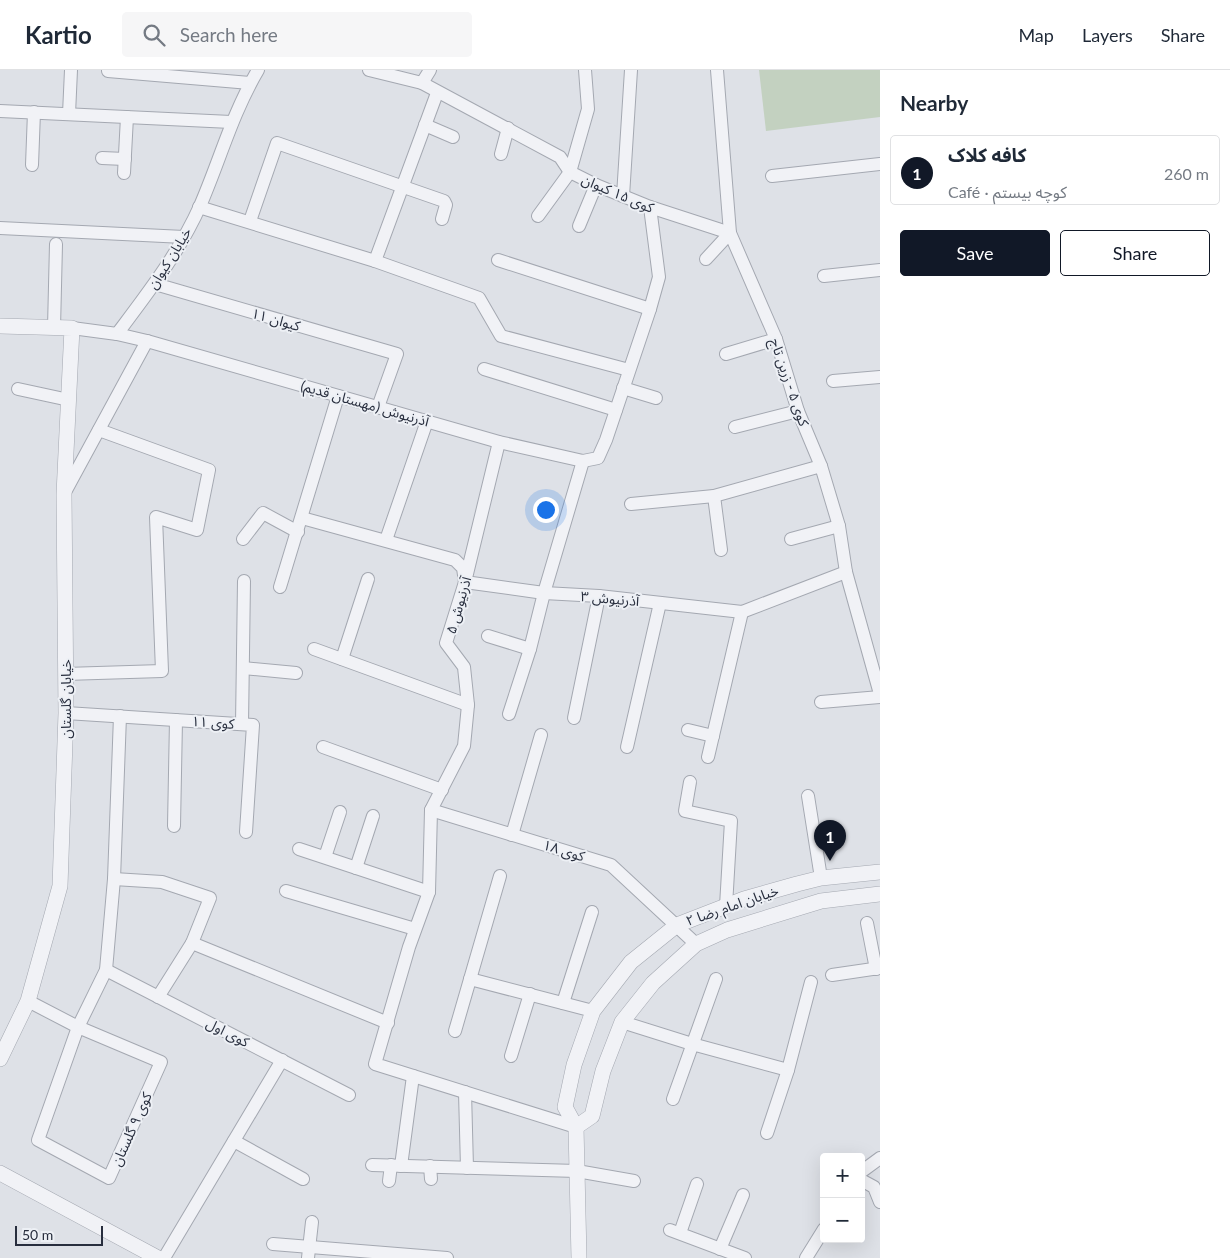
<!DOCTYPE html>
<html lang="en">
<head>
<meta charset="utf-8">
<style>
	body { margin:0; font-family:Lato,"Noto Sans Arabic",sans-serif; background:#f6f6f7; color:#1f2937 }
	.controls { position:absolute; right:15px; bottom:15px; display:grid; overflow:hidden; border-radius:5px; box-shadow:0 5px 20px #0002 }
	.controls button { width:45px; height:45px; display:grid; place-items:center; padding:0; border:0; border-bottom:1px solid #e0e1e3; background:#fff; color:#1f2937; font:25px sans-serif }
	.scale { position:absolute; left:15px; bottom:12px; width:88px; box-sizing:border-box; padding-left:5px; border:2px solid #282e3e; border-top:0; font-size:14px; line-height:18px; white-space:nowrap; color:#282e3e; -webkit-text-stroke:4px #edf0f5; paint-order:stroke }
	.you { position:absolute; left:545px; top:439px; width:18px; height:18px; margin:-12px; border:4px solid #fff; border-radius:50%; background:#1a73e8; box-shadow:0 0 0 8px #1a73e833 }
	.badge { display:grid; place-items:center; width:32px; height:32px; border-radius:50%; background:#111827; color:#fff; font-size:16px; font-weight:700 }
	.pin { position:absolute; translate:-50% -41px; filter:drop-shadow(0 1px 2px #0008) }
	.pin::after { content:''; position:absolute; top:26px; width:18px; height:15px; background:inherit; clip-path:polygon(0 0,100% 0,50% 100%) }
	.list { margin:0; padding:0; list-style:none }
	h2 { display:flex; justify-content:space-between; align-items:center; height:65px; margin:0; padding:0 20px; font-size:21px }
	h2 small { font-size:16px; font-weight:400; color:#747a83 }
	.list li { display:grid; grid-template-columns:32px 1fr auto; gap:15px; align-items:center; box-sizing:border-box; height:70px; margin:0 10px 10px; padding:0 10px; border:1px solid #e0e1e3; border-radius:5px }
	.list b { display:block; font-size:19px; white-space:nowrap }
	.list p { margin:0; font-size:16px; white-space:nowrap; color:#747a83 }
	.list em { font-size:16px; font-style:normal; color:#747a83 }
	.actions { display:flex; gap:10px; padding:15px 20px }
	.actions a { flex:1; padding:11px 0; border:1px solid #111827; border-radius:5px; text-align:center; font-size:18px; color:#111827 }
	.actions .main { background:#111827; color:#fff }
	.icon { flex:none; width:28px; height:28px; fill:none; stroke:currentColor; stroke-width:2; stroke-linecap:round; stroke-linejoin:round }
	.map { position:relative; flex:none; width:880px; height:1188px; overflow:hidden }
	header { display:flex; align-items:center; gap:30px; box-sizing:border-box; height:70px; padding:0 25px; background:#fff; border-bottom:1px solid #e0e1e3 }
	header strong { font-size:24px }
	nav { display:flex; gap:28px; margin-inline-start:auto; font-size:18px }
	.search { width:350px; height:45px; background:#f6f6f7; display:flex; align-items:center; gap:12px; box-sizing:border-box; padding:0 18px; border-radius:5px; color:#747a83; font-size:19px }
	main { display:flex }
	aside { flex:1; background:#fff }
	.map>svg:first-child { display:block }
</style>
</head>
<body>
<header>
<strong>Kartio</strong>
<div class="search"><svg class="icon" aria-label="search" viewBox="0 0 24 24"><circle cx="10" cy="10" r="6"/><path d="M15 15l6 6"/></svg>Search here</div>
<nav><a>Map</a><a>Layers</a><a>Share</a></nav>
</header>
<main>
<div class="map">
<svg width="880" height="1188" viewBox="0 0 880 1188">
	<rect width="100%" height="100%" fill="#dee1e7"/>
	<polygon fill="#c3d1c0" points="759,0 880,0 880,47 766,61"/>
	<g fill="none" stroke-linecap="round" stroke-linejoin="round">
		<defs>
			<g id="minor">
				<polyline points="369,0 422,13 560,87 570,102 596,115 650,137 730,163 706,189"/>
				<polyline points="717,0 730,163 776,269 798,341 821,396 839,456 846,502 880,624"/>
				<polyline points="108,1 250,13"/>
				<polyline points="422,13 430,0"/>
				<polyline points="0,41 231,52"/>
				<polyline points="69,44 71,0"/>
				<polyline points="425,55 453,67"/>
				<polyline points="501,84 508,58"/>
				<polyline points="102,88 125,89"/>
				<polyline points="32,95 34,42"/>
				<polyline points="124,103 127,47"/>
				<polyline points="772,106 880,94"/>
				<polyline points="623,126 631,0"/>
				<polyline points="199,137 375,191 479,228 501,266 629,300"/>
				<polyline points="538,146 570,102 588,39 585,0"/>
				<polyline points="250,151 277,73 444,131 446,135 442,149"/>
				<polyline points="579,156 596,115"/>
				<polyline points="0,158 184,167"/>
				<polyline points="498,190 650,239"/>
				<polyline points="375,191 437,23"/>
				<polyline points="824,206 880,200"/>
				<polyline points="155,214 397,284 378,337"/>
				<polyline points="54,258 56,174"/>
				<path d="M72,258L117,264C147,224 179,183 200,136C220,90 232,44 258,0"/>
				<polyline points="117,264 147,271 499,372 583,391 598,388 606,370 650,239 659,207 650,137"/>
				<polyline points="726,284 776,269"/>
				<polyline points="484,299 616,340"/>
				<polyline points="833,311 880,307"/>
				<polyline points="623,318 656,328"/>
				<polyline points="18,319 69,330"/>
				<polyline points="735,357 798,341"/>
				<polyline points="499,372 465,512 446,573 464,597 468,635 464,676 431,740 429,822 409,877 375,994 576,1057"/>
				<polyline points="64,424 147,271"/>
				<polyline points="714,426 721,480"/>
				<polyline points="631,434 714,426 821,396"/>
				<polyline points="302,448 455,490 463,498 465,512 544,523 599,526 742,542 846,502"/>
				<polyline points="243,469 263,443 298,462"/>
				<polyline points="791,469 839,456"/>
				<polyline points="386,470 427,351"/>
				<polyline points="280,517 338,326"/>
				<polyline points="488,566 530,579"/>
				<polyline points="314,579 468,635"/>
				<polyline points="342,589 368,509"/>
				<polyline points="243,598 296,603"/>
				<polyline points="65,604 162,601 156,447 197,460 209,400 99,360"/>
				<polyline points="821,632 880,627"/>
				<polyline points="66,643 253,655 246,762"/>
				<polyline points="509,644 530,579 544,523 583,391"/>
				<polyline points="574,648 599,526"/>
				<polyline points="242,654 244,511"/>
				<polyline points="688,660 713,666"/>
				<polyline points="323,677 442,720"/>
				<polyline points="627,677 660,533"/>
				<polyline points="708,687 742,542"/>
				<polyline points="690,712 685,741 731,751 726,836"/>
				<polyline points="808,726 821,808"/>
				<polyline points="431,740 611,795 696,874"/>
				<polyline points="174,756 176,650"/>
				<polyline points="512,765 541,665"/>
				<polyline points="299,779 429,822"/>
				<polyline points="325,787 340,742"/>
				<polyline points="356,798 373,746"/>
				<polyline points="114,809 162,812 210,828 192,873"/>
				<polyline points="286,821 415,859"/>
				<polyline points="867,853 876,899"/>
				<polyline points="106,900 349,1025"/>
				<polyline points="832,905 880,898"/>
				<polyline points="470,909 593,941"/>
				<polyline points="158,927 192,873 388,953"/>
				<polyline points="28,931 78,957 106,900 114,809 120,646"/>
				<polyline points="563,933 592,842"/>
				<polyline points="622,952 692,974 788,1000"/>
				<polygon points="78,957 161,992 109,1108 38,1070"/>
				<polyline points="455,961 500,806"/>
				<polyline points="511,986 530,924"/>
				<polyline points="465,1022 467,1098"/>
				<polyline points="673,1029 716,909"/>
				<polyline points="767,1063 788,1000 811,912"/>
				<polyline points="234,1071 303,1109"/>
				<polyline points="372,1095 577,1101 634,1111"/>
				<polyline points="401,1096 413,1006"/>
				<polyline points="430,1096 431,1109"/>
				<polyline points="861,1102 880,1088"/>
				<polyline points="861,1110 874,1117 880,1132"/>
				<polyline points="389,1111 391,1095"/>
				<polyline points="670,1160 745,1188"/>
				<polyline points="680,1163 697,1114"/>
				<polyline points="273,1174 447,1188"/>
				<polyline points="720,1179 743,1125"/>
				<polyline points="164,1188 282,990"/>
				<polyline points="308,1188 312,1152"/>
				<polyline points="806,1188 824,1159"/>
			</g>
			<g id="tertiary">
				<polyline points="0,256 72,258 64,424 66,643 60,816 28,931 0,989"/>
				<polyline points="576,1057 592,1046 603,1001 622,952 653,913 696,874 727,860 821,831 880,824"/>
				<polyline points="0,1103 158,1188"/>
				<polyline points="579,1188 576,1057 565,1037 574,995 593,941 631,892 677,855 744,829 797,814 821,808 880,802"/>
			</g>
		</defs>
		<use href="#minor" stroke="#a4a8b1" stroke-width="14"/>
		<use href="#tertiary" stroke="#a4a8b1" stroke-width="16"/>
		<use href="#minor" stroke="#f1f2f6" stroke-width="12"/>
		<use href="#tertiary" stroke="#f1f2f6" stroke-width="15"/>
	</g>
	<g text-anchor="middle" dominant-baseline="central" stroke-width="4" stroke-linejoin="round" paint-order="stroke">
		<g font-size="14" fill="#282e3e" stroke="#edf0f5">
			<text transform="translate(618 123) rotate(23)">کوی ۱۵ کیوان</text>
			<text transform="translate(169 188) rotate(-58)">خیابان کیوان</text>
			<text transform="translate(276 249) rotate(16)">کیوان ۱۱</text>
			<text transform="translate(790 312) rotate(71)">کوی ۵ - زرین تاج</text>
			<text transform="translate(365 333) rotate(16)">آذرنیوش (مهستان قدیم)</text>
			<text transform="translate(610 528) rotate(5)">آذرنیوش ۳</text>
			<text transform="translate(458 535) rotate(-74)">آذرنیوش ۵</text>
			<text transform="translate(65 629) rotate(-90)">خیابان گلستان</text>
			<text transform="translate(213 652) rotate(4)">کوی ۱۱</text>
			<text transform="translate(564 780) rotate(17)">کوی ۱۸</text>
			<text transform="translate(732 835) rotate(-19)">خیابان امام رضا ۲</text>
			<text transform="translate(228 962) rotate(27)">کوی اول</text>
			<text transform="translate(131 1059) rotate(-66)">کوی ۹ گلستان</text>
		</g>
	</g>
</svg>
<div class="controls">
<button>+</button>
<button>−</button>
</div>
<div class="scale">50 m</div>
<div class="you"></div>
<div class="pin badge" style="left:830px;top:791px">1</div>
</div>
<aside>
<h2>Nearby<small></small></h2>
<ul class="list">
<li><span class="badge">1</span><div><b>کافه کلاک</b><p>Café · کوچه بیستم</p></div><em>260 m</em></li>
</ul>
<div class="actions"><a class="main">Save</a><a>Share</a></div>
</aside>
</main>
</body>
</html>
